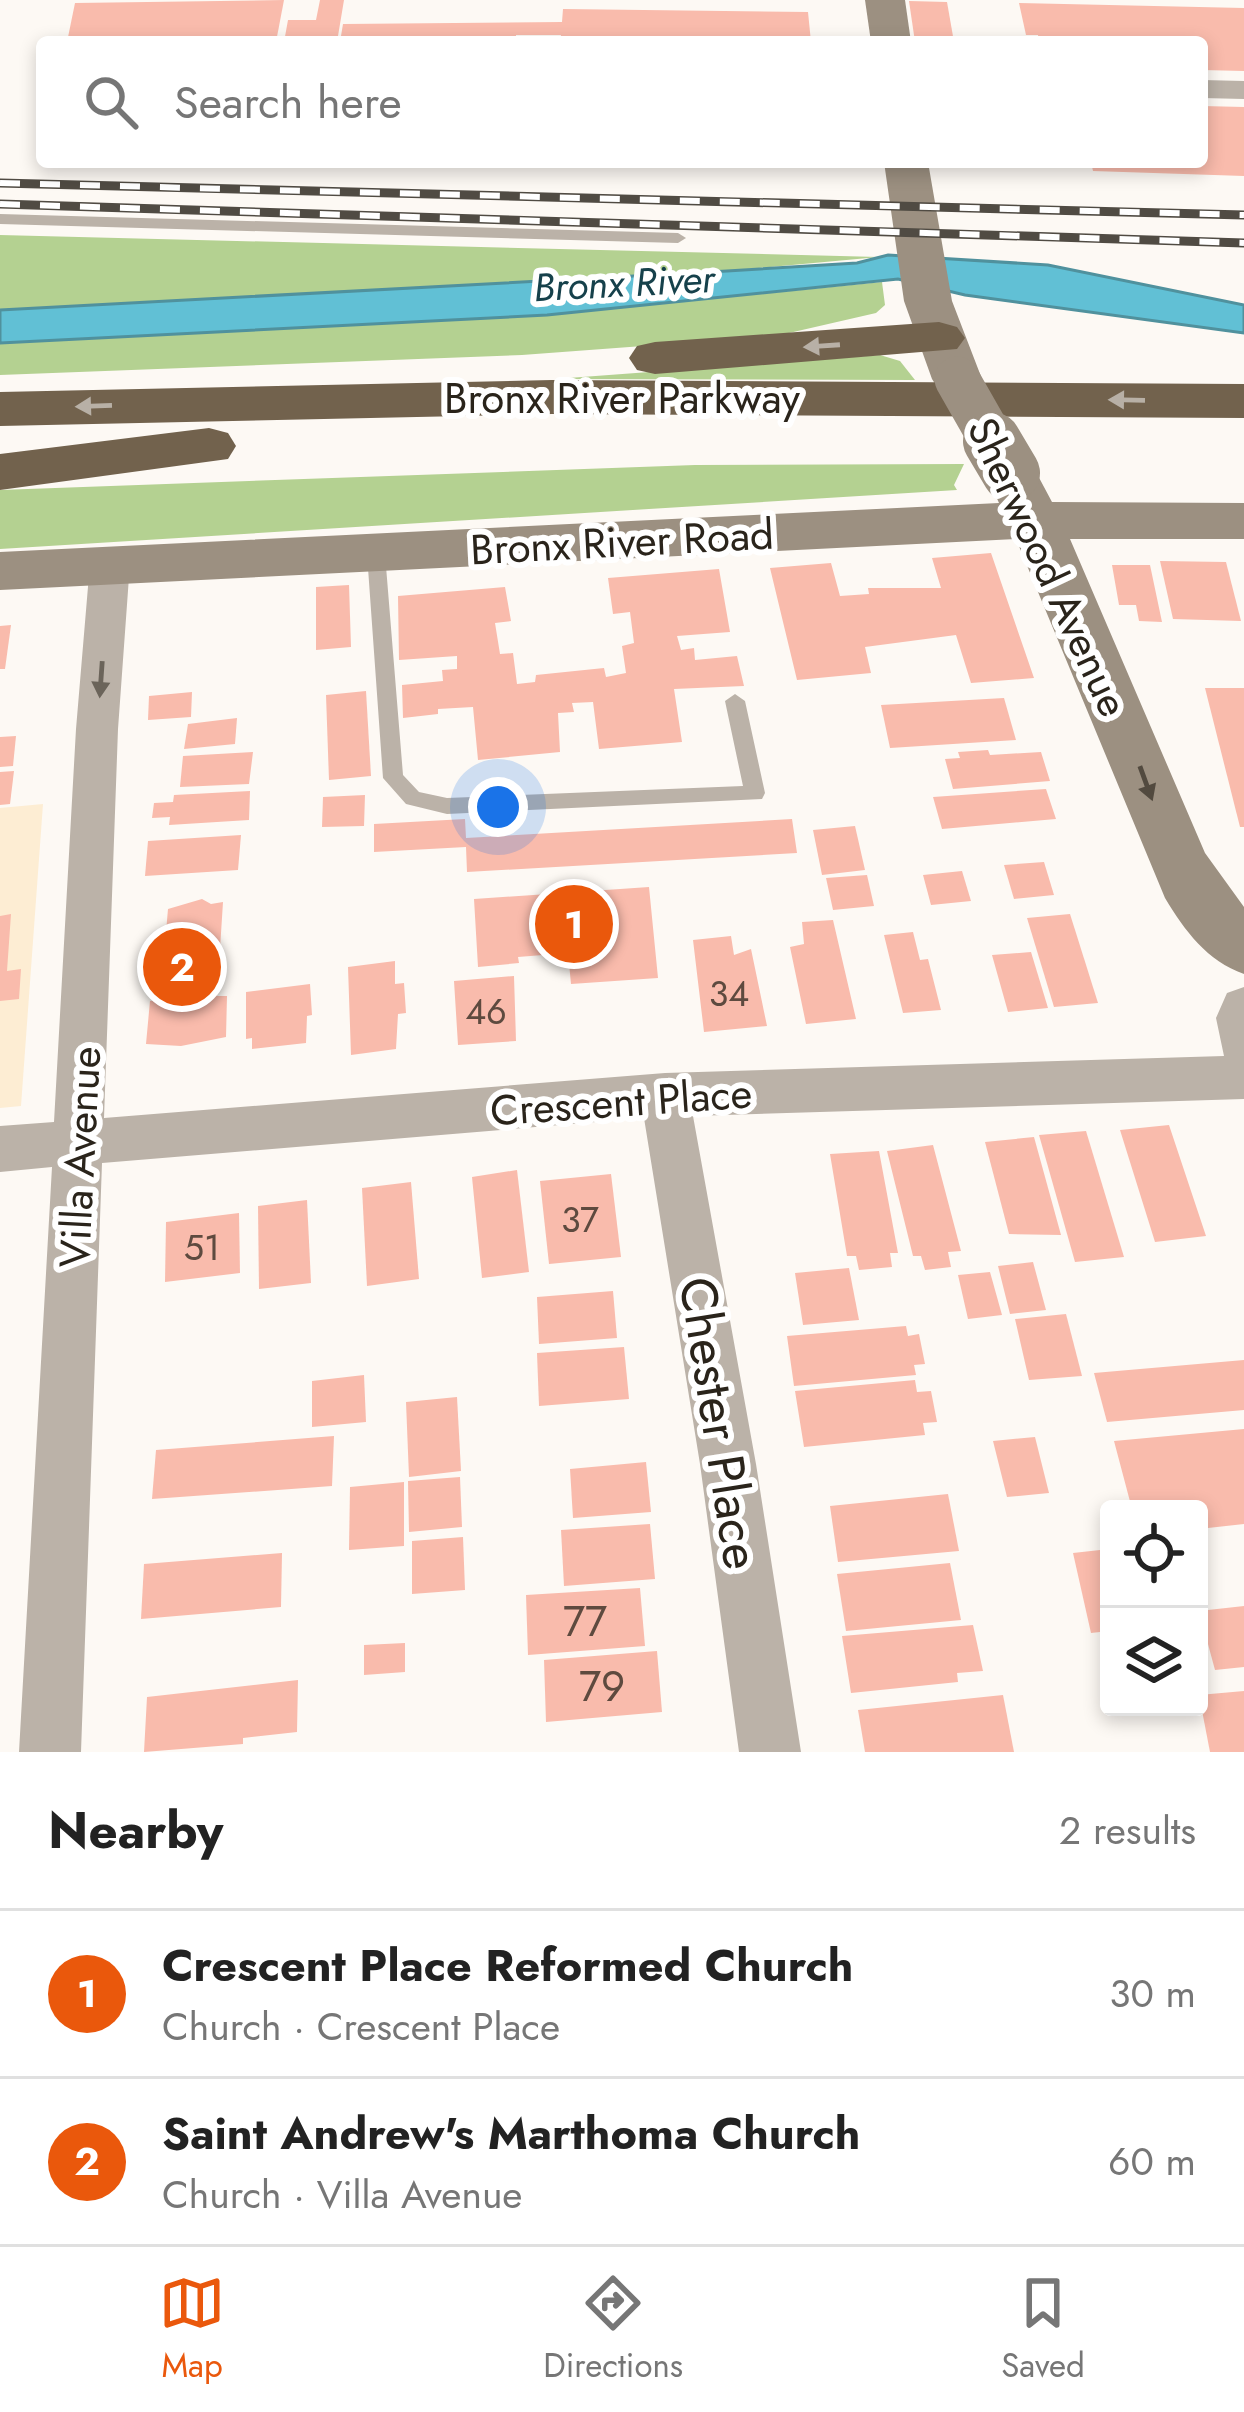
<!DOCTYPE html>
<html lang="en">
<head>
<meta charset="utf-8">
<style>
	body { margin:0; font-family:Jost,sans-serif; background:#f2f2f2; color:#222 }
	.controls { position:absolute; right:36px; bottom:36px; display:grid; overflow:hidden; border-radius:12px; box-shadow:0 6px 18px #0003 }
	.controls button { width:108px; height:108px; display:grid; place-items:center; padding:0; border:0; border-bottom:3px solid #e0e0e0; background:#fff; color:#222; font:60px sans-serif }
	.you { position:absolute; left:498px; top:807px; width:42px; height:42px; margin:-30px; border:9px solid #fff; border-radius:50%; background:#1a73e8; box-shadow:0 0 0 18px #1a73e833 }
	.badge { display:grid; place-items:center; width:78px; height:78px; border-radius:50%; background:#ea580c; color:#fff; font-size:39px; font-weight:700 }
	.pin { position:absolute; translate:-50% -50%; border:6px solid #fff; box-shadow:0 3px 12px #0006 }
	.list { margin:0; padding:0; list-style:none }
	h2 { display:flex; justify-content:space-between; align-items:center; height:156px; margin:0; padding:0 48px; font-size:51px }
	h2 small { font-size:39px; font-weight:400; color:#767676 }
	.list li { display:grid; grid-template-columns:78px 1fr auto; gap:36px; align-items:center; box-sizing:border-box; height:168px; padding:0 48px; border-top:3px solid #e0e0e0 }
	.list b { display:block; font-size:45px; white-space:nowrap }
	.list p { margin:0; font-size:39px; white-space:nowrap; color:#767676 }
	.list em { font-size:39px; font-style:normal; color:#767676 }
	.icon { flex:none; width:66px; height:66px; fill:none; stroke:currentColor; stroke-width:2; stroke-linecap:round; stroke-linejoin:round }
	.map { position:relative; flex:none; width:1244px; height:1752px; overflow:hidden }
	.search { position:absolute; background:#fff; box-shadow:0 6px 18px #0003; left:36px; right:36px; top:36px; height:132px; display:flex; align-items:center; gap:30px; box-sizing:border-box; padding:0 42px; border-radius:12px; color:#767676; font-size:45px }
	.sheet { height:492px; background:#fff }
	nav { display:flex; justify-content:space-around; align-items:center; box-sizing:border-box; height:168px; border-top:3px solid #e0e0e0; background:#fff; font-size:33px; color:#767676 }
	nav a { display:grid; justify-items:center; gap:6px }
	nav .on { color:#ea580c }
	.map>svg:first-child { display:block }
</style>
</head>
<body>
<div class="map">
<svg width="1244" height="1752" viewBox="0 0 1244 1752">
	<rect width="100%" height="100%" fill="#fdf9f4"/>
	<polygon fill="#fdedd3" points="43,804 21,1106 0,1108 0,808"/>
	<g fill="#b4d191">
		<polygon points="0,235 879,257 727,271 0,310"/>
		<polygon points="882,282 885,305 876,313 776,336 522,355 0,375 0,343 547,315"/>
		<polygon points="880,355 900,361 915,380 555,379"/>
		<polygon points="964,464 954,485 957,490 0,549 0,490 695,465"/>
	</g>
	<polygon fill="#61c0d5" stroke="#50919d" stroke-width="3" points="888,255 1048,265 1244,305 1244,333 965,295 898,279 547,315 0,343 0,310 727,271 857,263"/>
	<g fill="#f9bbac">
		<polygon points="284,0 276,42 67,42 75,3"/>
		<polygon points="320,0 344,0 337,42 284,42 288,20 316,20"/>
		<polygon points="909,1 947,2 954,42 915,42"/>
		<polygon points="1019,3 1244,8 1244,71 1202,70 1202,42 1039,42 1038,35 1026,35"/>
		<polygon points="563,9 808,12 811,42 560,42 561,35 516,35 516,42 340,42 343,24 562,22"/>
		<polygon points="1202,106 1244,107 1244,176 1093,171 1091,162 1202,162"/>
		<polygon points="991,553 1034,678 971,683 956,635 865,647 871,673 797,680 770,568 831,563 840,596 869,594 868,588 941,588 932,558"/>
		<polygon points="1160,561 1226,562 1241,621 1173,619"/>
		<polygon points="1112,565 1150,565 1162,622 1139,621 1136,605 1119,605"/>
		<polygon points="719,569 730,632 677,636 681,650 694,648 695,660 737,656 744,686 674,689 682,742 599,749 593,702 572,703 574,712 558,713 560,752 478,760 473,707 438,709 438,714 403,718 402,685 443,681 442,670 457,669 457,656 399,660 398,596 505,587 511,621 495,623 500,654 513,653 517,684 535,682 536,675 604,668 606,677 626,673 622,646 634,643 630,612 613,614 608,578"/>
		<polygon points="349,585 351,647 316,650 316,587"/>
		<polygon points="11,625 5,669 0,669 0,626"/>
		<polygon points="1205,688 1244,688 1244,827 1240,827"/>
		<polygon points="366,691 371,776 329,780 326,695"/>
		<polygon points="192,692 191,717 148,720 149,696"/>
		<polygon points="1004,698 1016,740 890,748 881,705"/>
		<polygon points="237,718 235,744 184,749 188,724"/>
		<polygon points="16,736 13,766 0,767 0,737"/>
		<polygon points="988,750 990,755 1041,752 1050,781 953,789 945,759 960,758 958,752"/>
		<polygon points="253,752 249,784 180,787 183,756"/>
		<polygon points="14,771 10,804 0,805 0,772"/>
		<polygon points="1046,789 1056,819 942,829 933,797"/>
		<polygon points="250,791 249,820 169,825 170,817 152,818 154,803 173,802 174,795"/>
		<polygon points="365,795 364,826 322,827 323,797"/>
		<polygon points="465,819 466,838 792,819 797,853 467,872 466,847 374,852 374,824"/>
		<polygon points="855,826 865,870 822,875 813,830"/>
		<polygon points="241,835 238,870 145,876 148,841"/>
		<polygon points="1044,862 1054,895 1014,899 1004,865"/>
		<polygon points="962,871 971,901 931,905 923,875"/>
		<polygon points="867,875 874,906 833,910 826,878"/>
		<polygon points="649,887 658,978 571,984 568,953 518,957 519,963 478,967 474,899"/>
		<polygon points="202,899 211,904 223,902 217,996 227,996 226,1037 181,1046 146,1044 150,1001 160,1000 168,909"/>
		<polygon points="11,914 7,971 21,969 19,999 0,1001 0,916"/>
		<polygon points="1070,914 1098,1003 1054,1007 1027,918"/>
		<polygon points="833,920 856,1019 806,1024 790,947 804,944 802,922"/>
		<polygon points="913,932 920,960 928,959 941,1010 903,1013 884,935"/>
		<polygon points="731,936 734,955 751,949 767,1026 704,1032 693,940"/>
		<polygon points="1031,952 1048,1008 1008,1012 992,955"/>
		<polygon points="395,961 395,984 404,983 406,1013 398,1014 396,1049 351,1055 348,967"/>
		<polygon points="514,976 516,1041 458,1045 454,981"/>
		<polygon points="310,984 312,1015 307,1016 306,1043 252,1049 252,1038 246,1039 246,992"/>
		<polygon points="1169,1125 1206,1236 1155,1242 1120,1130"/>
		<polygon points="1086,1131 1124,1257 1075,1262 1039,1135"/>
		<polygon points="1034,1137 1061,1235 1009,1234 985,1142"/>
		<polygon points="933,1145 961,1251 948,1252 951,1267 925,1270 921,1256 913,1256 887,1151"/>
		<polygon points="879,1151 898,1253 890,1253 892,1267 859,1270 856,1256 847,1256 830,1154"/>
		<polygon points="517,1170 529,1272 482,1278 472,1177"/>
		<polygon points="611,1174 621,1257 549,1264 540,1181"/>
		<polygon points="411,1182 419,1279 367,1286 362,1188"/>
		<polygon points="307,1200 311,1283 259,1289 258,1206"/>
		<polygon points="239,1213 240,1273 165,1282 166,1222"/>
		<polygon points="1033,1262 1046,1310 1010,1314 998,1266"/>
		<polygon points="849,1268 859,1320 803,1325 795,1273"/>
		<polygon points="990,1272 1002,1315 968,1319 958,1275"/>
		<polygon points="613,1291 617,1338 539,1344 537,1297"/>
		<polygon points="1066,1314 1082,1376 1029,1380 1015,1319"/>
		<polygon points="906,1326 908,1336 919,1334 925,1364 914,1365 916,1375 794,1386 787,1336"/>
		<polygon points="624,1347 629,1399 539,1406 537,1353"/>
		<polygon points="1244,1360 1244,1410 1107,1422 1094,1373"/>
		<polygon points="364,1375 366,1422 312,1427 312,1381"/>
		<polygon points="915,1380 917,1392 931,1391 937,1422 923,1423 925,1435 804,1447 795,1391"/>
		<polygon points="457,1397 461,1471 409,1477 406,1402"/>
		<polygon points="1244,1429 1244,1524 1199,1529 1199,1509 1132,1509 1114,1441"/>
		<polygon points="334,1436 332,1486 152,1499 156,1450"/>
		<polygon points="1035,1437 1049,1493 1007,1497 993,1441"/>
		<polygon points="646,1462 651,1512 573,1518 570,1469"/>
		<polygon points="460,1477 462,1527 409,1532 408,1481"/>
		<polygon points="404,1482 404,1546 349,1550 350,1487"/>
		<polygon points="948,1494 959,1551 838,1562 830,1506"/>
		<polygon points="650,1524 655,1579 564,1586 561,1530"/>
		<polygon points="463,1537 465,1590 412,1594 412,1541"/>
		<polygon points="1109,1549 1109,1631 1091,1633 1073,1553"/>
		<polygon points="282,1553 281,1607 141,1619 144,1564"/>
		<polygon points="950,1563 961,1620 846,1631 837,1574"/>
		<polygon points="640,1588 645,1646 528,1655 526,1595"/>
		<polygon points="1244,1606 1244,1667 1215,1670 1199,1611"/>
		<polygon points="973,1625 983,1671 957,1673 958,1682 851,1693 842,1636"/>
		<polygon points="405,1643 405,1672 364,1675 364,1645"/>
		<polygon points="657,1651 662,1712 546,1722 544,1660"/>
		<polygon points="298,1680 297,1732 243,1738 243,1744 144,1752 147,1697"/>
		<polygon points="1244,1691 1244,1752 1210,1752 1199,1695"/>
		<polygon points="1003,1695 1014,1752 865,1752 858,1710"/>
	</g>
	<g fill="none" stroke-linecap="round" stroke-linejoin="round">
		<g fill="#bbb2a8" fill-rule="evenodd">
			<polygon points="0,214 678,233 686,238 678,243 0,224"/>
			<polygon points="376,548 385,554 403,775 419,792 447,798 743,786 725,701 735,694 745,701 765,793 762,799 447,814 406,804 383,778 367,554"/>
		</g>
		<g fill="#bbb2a8" fill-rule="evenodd">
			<polygon points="1202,80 1244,81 1244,99 1202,98"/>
			<polygon points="110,549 124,553 130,563 118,729 104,1118 665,1073 1224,1056 1216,1018 1227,993 1244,987 1244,1099 693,1116 756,1464 801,1752 739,1752 700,1464 644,1118 102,1163 81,1752 19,1752 52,1167 0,1172 0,1126 54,1122 76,729 90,563 96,553"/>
		</g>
		<g fill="#9c9081" fill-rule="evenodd">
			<polygon points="865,0 905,0 911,42 871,42"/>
			<polygon points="884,162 928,162 952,301 982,379 975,390 957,395 939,390 932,379 904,301"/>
			<path d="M1017,467L1036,472L1052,502L1244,503V539H1070L1205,853L1244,907V974C1207,961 1185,931 1165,898L1016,539L0,590V552L999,503L991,485L998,472Z"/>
		</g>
		<g fill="#72624d" fill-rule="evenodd">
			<polygon points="939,322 957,327 965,338 957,349 655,374 637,370 629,358 637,346 655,342"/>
			<polygon points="552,380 1244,384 1244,418 552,414 0,426 0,392"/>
			<polygon points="209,428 228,433 236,446 228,459 0,490 0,454"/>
		</g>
		<defs>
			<g id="rail">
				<polyline points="0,183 1244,215"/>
				<polyline points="0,204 1244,243"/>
			</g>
		</defs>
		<use href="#rail" stroke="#504b43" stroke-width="9"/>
		<use href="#rail" stroke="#fff" stroke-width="6" stroke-dasharray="20" stroke-linecap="butt"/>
		<polyline stroke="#9c9081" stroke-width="45" points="957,379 994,444"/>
		<polyline stroke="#9c9081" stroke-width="58" points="992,441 1011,473"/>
	</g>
	<defs><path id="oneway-solid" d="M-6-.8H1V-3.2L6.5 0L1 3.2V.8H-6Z" transform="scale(3)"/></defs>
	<g fill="#b8b0a6">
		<use href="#oneway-solid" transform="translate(822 346) rotate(176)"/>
		<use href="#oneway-solid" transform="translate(1127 400) rotate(-179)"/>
		<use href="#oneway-solid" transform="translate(94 406) rotate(178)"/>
	</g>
	<use fill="#6b645a" href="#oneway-solid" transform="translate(101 679) rotate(94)"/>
	<use fill="#524a3f" href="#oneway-solid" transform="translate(1146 783) rotate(70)"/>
	<g text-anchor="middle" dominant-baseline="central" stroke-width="12" stroke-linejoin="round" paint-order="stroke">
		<g font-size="36" fill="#5e4a3f">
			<text x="729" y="993">34</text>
			<text x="486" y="1011">46</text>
			<text x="580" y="1219">37</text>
			<text x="202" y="1247">51</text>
		</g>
		<g font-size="39" font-style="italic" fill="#16414b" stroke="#fff">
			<text transform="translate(624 283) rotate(-3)">Bronx River</text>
		</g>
		<g font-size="42" fill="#2a241b" stroke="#fff">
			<text x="622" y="398">Bronx River Parkway</text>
			<text transform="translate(622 542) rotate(-3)">Bronx River Road</text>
			<text transform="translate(1048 567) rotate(65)">Sherwood Avenue</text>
			<text transform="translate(621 1102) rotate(-4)">Crescent Place</text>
			<text transform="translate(80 1157) rotate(-87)">Villa Avenue</text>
		</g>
		<g font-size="42" fill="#5e4a3f">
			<text x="585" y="1621">77</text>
			<text x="602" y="1686">79</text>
		</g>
		<g font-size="51" fill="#2a241b" stroke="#fff">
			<text transform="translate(720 1423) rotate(81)">Chester Place</text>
		</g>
	</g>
</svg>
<div class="controls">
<button><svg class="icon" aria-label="locate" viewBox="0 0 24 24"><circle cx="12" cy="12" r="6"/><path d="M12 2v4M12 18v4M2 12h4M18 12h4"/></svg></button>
<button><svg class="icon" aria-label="layers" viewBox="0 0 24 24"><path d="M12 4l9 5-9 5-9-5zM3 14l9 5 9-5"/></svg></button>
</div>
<div class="you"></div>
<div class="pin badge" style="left:574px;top:924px">1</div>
<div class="pin badge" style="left:182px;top:967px">2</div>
<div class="search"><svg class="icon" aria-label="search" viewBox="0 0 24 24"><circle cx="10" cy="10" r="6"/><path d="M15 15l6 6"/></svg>Search here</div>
</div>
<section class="sheet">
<h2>Nearby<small>2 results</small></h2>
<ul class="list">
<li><span class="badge">1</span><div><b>Crescent Place Reformed Church</b><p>Church · Crescent Place</p></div><em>30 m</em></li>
<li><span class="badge">2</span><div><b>Saint Andrew's Marthoma Church</b><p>Church · Villa Avenue</p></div><em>60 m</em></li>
</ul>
</section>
<nav>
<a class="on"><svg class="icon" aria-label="map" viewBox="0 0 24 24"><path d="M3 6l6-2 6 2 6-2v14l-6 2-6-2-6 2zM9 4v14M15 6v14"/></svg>Map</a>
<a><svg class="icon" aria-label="directions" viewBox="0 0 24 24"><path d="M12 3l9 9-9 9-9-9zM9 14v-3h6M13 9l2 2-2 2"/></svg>Directions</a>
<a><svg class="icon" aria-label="saved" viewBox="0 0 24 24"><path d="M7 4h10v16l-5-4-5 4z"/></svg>Saved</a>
</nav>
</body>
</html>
